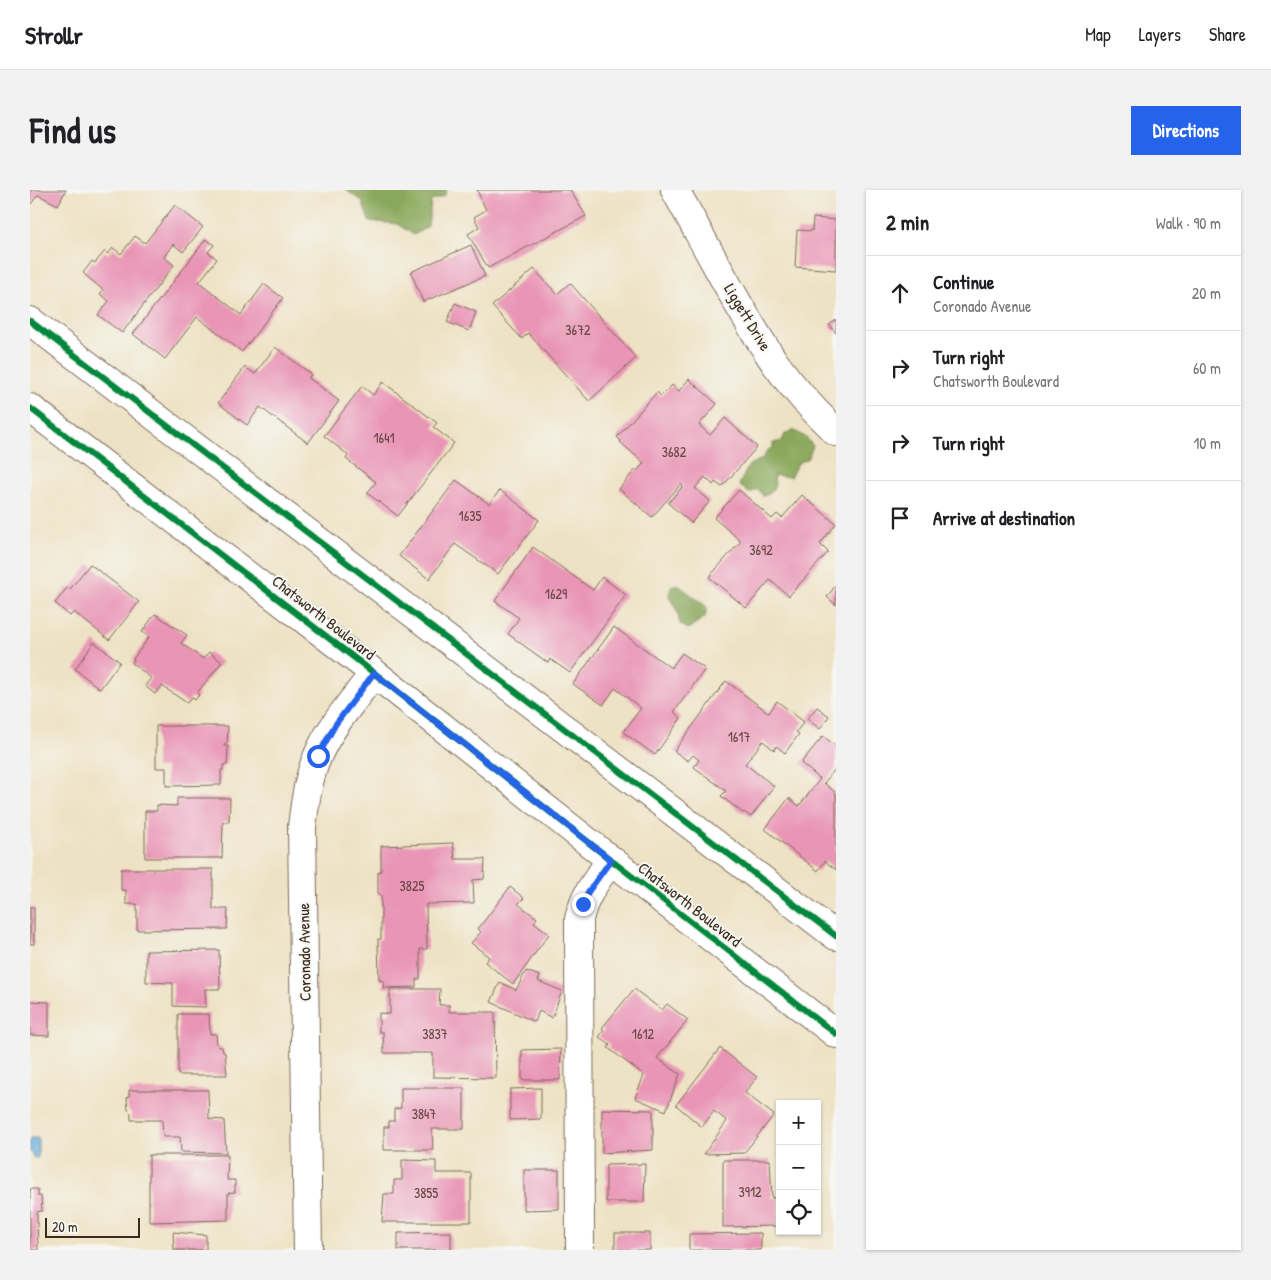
<!DOCTYPE html>
<html lang="en">
<head>
<meta charset="utf-8">
<style>
	body { margin:0; font-family:"Patrick Hand",sans-serif; background:#f2f2f2; color:#202124 }
	.controls { position:absolute; right:15px; bottom:15px; display:grid; overflow:hidden; border-radius:0px; box-shadow:0 1px 4px #0004 }
	.controls button { width:45px; height:45px; display:grid; place-items:center; padding:0; border:0; border-bottom:1px solid #e0e0e0; background:#fff; color:#202124; font:25px sans-serif }
	.scale { position:absolute; left:15px; bottom:12px; width:95px; box-sizing:border-box; padding-left:5px; border:2px solid #3b2a1e; border-top:0; font-size:14px; line-height:18px; white-space:nowrap; color:#3b2a1e; -webkit-text-stroke:4px #f6f6f2; paint-order:stroke }
	.stop { position:absolute; width:15px; height:15px; margin:-11px; border:4px solid #2563eb; border-radius:50%; background:#fff }
	.stop.end { background:#2563eb; border-color:#fff; box-shadow:0 1px 5px #0008 }
	.list { margin:0; padding:0; list-style:none }
	h2 { display:flex; justify-content:space-between; align-items:center; height:65px; margin:0; padding:0 20px; font-size:21px }
	h2 small { font-size:16px; font-weight:400; color:#757577 }
	.list li { display:grid; grid-template-columns:32px 1fr auto; gap:15px; align-items:center; box-sizing:border-box; height:75px; padding:0 20px; border-top:1px solid #e0e0e0 }
	.list b { display:block; font-size:19px; white-space:nowrap }
	.list p { margin:0; font-size:16px; white-space:nowrap; color:#757577 }
	.list em { font-size:16px; font-style:normal; color:#757577 }
	.icon { flex:none; width:28px; height:28px; fill:none; stroke:currentColor; stroke-width:2; stroke-linecap:round; stroke-linejoin:round }
	.map { position:relative; flex:none; width:806px; height:1060px; overflow:hidden; border-radius:0px }
	header { display:flex; align-items:center; gap:30px; box-sizing:border-box; height:70px; padding:0 25px; background:#fff; border-bottom:1px solid #e0e0e0 }
	header strong { font-size:24px }
	nav { display:flex; gap:28px; margin-inline-start:auto; font-size:18px }
	.intro { display:flex; align-items:center; justify-content:space-between; box-sizing:border-box; height:120px; padding:0 30px }
	h1 { margin:0; font-size:35px }
	.button { padding:12px 22px; border-radius:0px; background:#2563eb; color:#fff; font-size:18px; font-weight:700 }
	main { display:flex; gap:30px; padding:0 30px }
	aside { flex:1; background:#fff; border-radius:0px; box-shadow:0 1px 4px #0004 }
	.map>svg:first-child { display:block }
</style>
</head>
<body>
<header>
<strong>Strollr</strong>
<nav><a>Map</a><a>Layers</a><a>Share</a></nav>
</header>
<div class="intro"><h1>Find us</h1><a class="button">Directions</a></div>
<main>
<div class="map">
<svg width="806" height="1060" viewBox="0 0 806 1060">
	<rect width="100%" height="100%" fill="#f6f6f2"/>
	<filter id="ink" filterUnits="userSpaceOnUse"><feTurbulence type="fractalNoise" baseFrequency=".02" numOctaves="2"/><feDisplacementMap in="SourceGraphic" scale="10" xChannelSelector="R" yChannelSelector="G"/><feConvolveMatrix kernelMatrix="1 2 1 2 8 2 1 2 1" color-interpolation-filters="sRGB"/></filter>
	<filter id="wash" filterUnits="userSpaceOnUse"><feTurbulence type="fractalNoise" baseFrequency=".0096" numOctaves="4" result="noise"/><feDisplacementMap in="SourceGraphic" scale="20" xChannelSelector="R" yChannelSelector="G"/><feGaussianBlur stdDeviation="1.12" result="paint"/><feColorMatrix in="noise" values="0 0 0 0 0 0 0 0 0 0 0 0 0 0 0 0 0 1.4 0 .05"/><feComposite in="paint" operator="in"/></filter>
	<g filter="url(#wash)">
		<rect width="100%" height="100%" fill="#eee2c4"/>
		<g fill="#8aa85c" stroke="#62693d">
			<polygon points="316,0 417,0 414,6 401,11 398,36 384,45 367,34 339,31 332,11"/>
			<polygon points="763,240 777,248 783,256 778,268 768,273 760,287 744,285 745,296 739,304 733,306 728,299 719,303 709,295 719,275 732,269 738,260 743,258 743,253 752,251 755,244"/>
			<polygon points="647,394 677,417 675,427 658,439 650,434 647,421 639,407 641,396"/>
		</g>
		<polygon fill="#66abdb" stroke="#506a7c" points="0,948 8,948 8,968 3,968 3,964 0,962"/>
		<g id="blocks">
			<g fill="#e995b5">
				<polygon points="0,0 36,0 28,15 8,5 0,15"/>
				<polygon points="447,0 540,0 556,26 458,78 438,44 449,37 444,27 456,20"/>
				<polygon points="145,15 173,37 153,62 143,54 134,67 144,75 92,143 68,125 79,111 70,104 73,100 53,83 62,71 65,73 75,61 78,64 83,58 91,64 105,46 115,53"/>
				<polygon points="783,28 806,30 806,80 765,77 767,40 782,41"/>
				<polygon points="176,49 184,55 178,62 187,69 169,92 211,125 234,94 253,108 212,162 167,127 135,169 103,144"/>
				<polygon points="441,55 455,86 393,112 381,82"/>
				<polygon points="504,79 527,104 540,93 606,168 559,211 498,143 492,149 462,116"/>
				<polygon points="425,113 446,122 439,141 417,132"/>
				<polygon points="806,130 806,143 799,135"/>
				<polygon points="245,157 281,184 279,188 309,211 278,253 230,217 217,235 188,213 215,177 225,184"/>
				<polygon points="659,189 687,214 669,235 680,245 695,228 727,257 692,297 685,292 683,295 675,287 665,298 680,311 661,333 638,313 653,296 651,294 622,327 589,299 605,280 607,281 614,273 590,252 591,251 587,247 627,202 631,206 642,195 649,201"/>
				<polygon points="353,192 407,233 403,237 424,253 368,326 337,303 346,292 316,269 318,265 294,246 332,196 343,205"/>
				<polygon points="426,290 459,314 470,300 509,330 468,384 425,354 399,389 369,366"/>
				<polygon points="709,300 742,329 747,324 752,328 772,305 806,334 790,354 798,362 759,406 740,390 716,418 679,387 711,351 684,328"/>
				<polygon points="503,357 563,400 572,387 596,405 540,483 520,469 518,473 478,444 489,428 465,411"/>
				<polygon points="60,374 109,412 79,450 44,422 40,426 25,413 37,398 40,399"/>
				<polygon points="806,395 806,415 797,407"/>
				<polygon points="125,424 157,445 151,453 173,469 179,462 192,472 167,503 169,505 165,510 162,507 157,513 132,496 125,504 115,496 121,488 102,473 104,470 103,469 119,447 112,442"/>
				<polygon points="584,437 641,478 652,463 675,479 644,522 651,528 625,565 593,542 611,518 585,498 573,515 543,494"/>
				<polygon points="64,452 90,472 70,499 45,479"/>
				<polygon points="696,491 739,523 747,511 774,532 766,542 769,544 755,563 746,556 744,560 733,551 715,574 744,596 721,627 714,622 713,623 691,606 696,601 664,577 669,570 663,565 658,571 644,561"/>
				<polygon points="787,517 799,526 790,539 777,529"/>
				<polygon points="126,536 198,536 197,554 194,554 194,556 198,556 197,575 193,575 193,580 191,580 191,595 136,596 136,578 126,578"/>
				<polygon points="793,546 806,556 806,578 794,593 806,603 806,680 795,671 788,681 735,639 759,608 769,616 790,589 771,573"/>
				<polygon points="147,608 200,608 199,632 193,632 192,668 115,668 115,621 127,621 127,615 147,616"/>
				<polygon points="423,653 425,669 455,669 454,689 443,690 444,713 396,714 397,759 390,759 390,789 386,789 386,797 353,798 354,791 349,790 348,749 351,749 351,705 348,705 348,682 351,681 351,656"/>
				<polygon points="91,679 183,679 183,719 198,719 197,739 107,740 107,714 96,714 96,700 91,700"/>
				<polygon points="480,697 494,708 488,714 507,728 504,732 519,744 483,794 455,772 459,767 441,753 451,742 448,739"/>
				<rect x="0" y="717" width="4" height="37"/>
				<polygon points="189,760 190,799 175,799 176,817 143,816 143,793 116,792 116,761"/>
				<polygon points="496,781 510,786 508,791 532,801 522,828 509,821 505,832 461,812 470,792 486,800"/>
				<polygon points="360,799 410,799 409,815 419,815 419,822 465,822 466,888 403,887 403,863 354,863 353,842 349,842 349,823 360,824"/>
				<polygon points="604,799 632,820 637,814 658,830 627,868 650,884 636,921 605,908 614,885 578,858 580,855 569,847 574,840 572,838"/>
				<polygon points="0,811 19,812 19,846 0,845"/>
				<polygon points="148,824 179,824 180,844 186,844 187,854 188,857 192,857 193,862 195,863 197,885 148,885"/>
				<polygon points="690,858 727,887 715,903 744,925 714,963 674,964 697,931 684,921 672,937 646,915"/>
				<polygon points="531,859 530,890 492,890 492,860"/>
				<polygon points="371,898 434,898 434,939 402,939 403,960 354,960 354,937 359,937 359,931 364,931 364,919 371,918"/>
				<polygon points="511,898 511,929 480,930 480,899"/>
				<polygon points="99,900 178,900 179,929 194,930 196,963 151,962 150,947 133,947 132,930 101,930 101,923 98,920 97,908 99,906"/>
				<polygon points="572,919 623,920 623,960 572,963"/>
				<polygon points="119,965 198,965 197,990 205,990 205,1002 198,1003 198,1030 119,1032"/>
				<polygon points="372,970 406,971 406,983 441,983 441,1032 352,1032 354,1004 364,1004 364,990 372,990"/>
				<polygon points="693,970 740,970 742,1008 748,1008 747,1036 693,1037"/>
				<polygon points="615,974 614,1012 576,1012 576,975"/>
				<polygon points="494,980 529,980 529,1019 494,1020"/>
				<polygon points="0,999 8,999 8,1006 11,1006 12,1021 7,1022 8,1060 0,1060"/>
				<polygon points="143,1042 176,1045 176,1060 144,1060"/>
				<polygon points="421,1042 421,1060 368,1060 368,1043"/>
				<rect x="585" y="1043" width="35" height="17"/>
				<polygon points="731,1043 731,1060 659,1060 659,1044"/>
			</g>
		</g>
	</g>
	<g filter="url(#ink)">
		<use href="#blocks" fill-opacity="0" stroke="#7a6a58" stroke-width="1"/>
		<g fill="none" stroke-linecap="round" stroke-linejoin="round">
			<defs>
				<g id="minor">
					<path d="M645,0C677,57 709,120 745,173C763,198 784,221 806,242"/>
					<polyline points="0,131 806,746"/>
					<path d="M278,1060L272,637C275,612 278,588 288,565C301,535 325,509 344,483"/>
					<path d="M550,1060L549,729C555,704 566,691 581,670"/>
				</g>
				<polyline id="major" points="0,218 344,483 581,670 806,844"/>
			</defs>
			<use href="#minor" stroke="#7a6a58" stroke-width="30"/>
			<use href="#major" stroke="#7a6a58" stroke-width="30"/>
			<use href="#minor" stroke="#fff" stroke-width="28"/>
			<use href="#major" stroke="#fff" stroke-width="28"/>
			<defs>
				<g id="cycleway">
					<polyline points="0,131 806,746"/>
					<polyline points="0,218 344,483 581,670 806,844"/>
				</g>
			</defs>
			<use href="#cycleway" stroke="#f6f6f2" stroke-width="9"/>
			<use href="#cycleway" stroke="#00873e" stroke-width="6"/>
		</g>
	</g>
	<g fill="none" stroke-linecap="round" stroke-linejoin="round" filter="url(#ink)">
		<polyline stroke="#2563eb" stroke-width="6" points="288,566 305,535 344,483 581,670 558,702 553,714"/>
	</g>
	<g text-anchor="middle" dominant-baseline="central" stroke-width="4" stroke-linejoin="round" paint-order="stroke">
		<g font-size="14" fill="#664544">
			<text x="548" y="139">3672</text>
			<text x="354" y="247">1641</text>
			<text x="644" y="261">3682</text>
			<text x="440" y="325">1635</text>
			<text x="731" y="359">3692</text>
			<text x="526" y="403">1629</text>
			<text x="709" y="546">1617</text>
			<text x="382" y="695">3825</text>
			<text x="405" y="843">3837</text>
			<text x="613" y="843">1612</text>
			<text x="394" y="923">3847</text>
			<text x="720" y="1001">3912</text>
			<text x="396" y="1002">3855</text>
		</g>
		<g font-size="16" fill="#3b2a1e" stroke="#f6f6f2">
			<text transform="translate(718 127) rotate(59)">Liggett Drive</text>
			<text transform="translate(294 427) rotate(38)">Chatsworth Boulevard</text>
			<text transform="translate(660 714) rotate(38)">Chatsworth Boulevard</text>
			<text transform="translate(274 762) rotate(-91)">Coronado Avenue</text>
		</g>
	</g>
</svg>
<div class="controls">
<button>+</button>
<button>−</button>
<button><svg class="icon" aria-label="locate" viewBox="0 0 24 24"><circle cx="12" cy="12" r="6"/><path d="M12 2v4M12 18v4M2 12h4M18 12h4"/></svg></button>
</div>
<div class="scale">20 m</div>
<div class="stop" style="left:288px;top:566px"></div>
<div class="stop end" style="left:553px;top:714px"></div>
</div>
<aside>
<h2>2 min<small>Walk · 90 m</small></h2>
<ul class="list">
<li><svg class="icon" aria-label="ahead" viewBox="0 0 24 24"><path d="M12 20V5M6 11l6-6 6 6"/></svg><div><b>Continue</b><p>Coronado Avenue</p></div><em>20 m</em></li>
<li><svg class="icon" aria-label="right" viewBox="0 0 24 24"><path d="M7 20v-9h11M14 6l5 5-5 5"/></svg><div><b>Turn right</b><p>Chatsworth Boulevard</p></div><em>60 m</em></li>
<li><svg class="icon" aria-label="right" viewBox="0 0 24 24"><path d="M7 20v-9h11M14 6l5 5-5 5"/></svg><div><b>Turn right</b></div><em>10 m</em></li>
<li><svg class="icon" aria-label="arrive" viewBox="0 0 24 24"><path d="M6 21V4h12l-3 4 3 4H6"/></svg><div><b>Arrive at destination</b></div></li>
</ul>
</aside>
</main>
</body>
</html>
